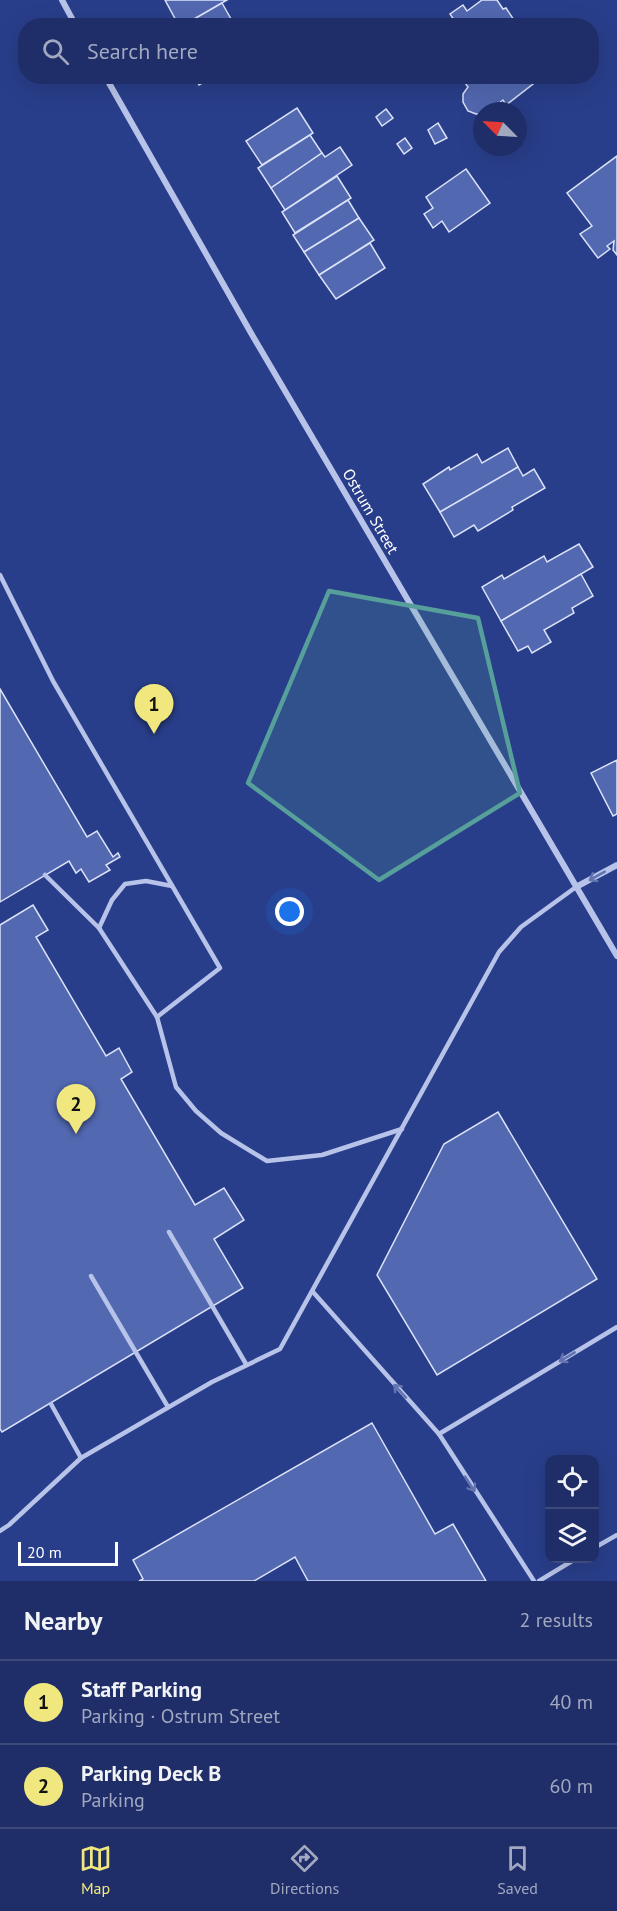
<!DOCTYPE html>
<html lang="en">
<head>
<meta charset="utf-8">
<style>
	body { margin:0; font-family:"PT Sans",sans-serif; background:#27366e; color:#f1f3f6 }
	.controls { position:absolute; right:18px; bottom:18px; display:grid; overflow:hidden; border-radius:12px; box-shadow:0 6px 24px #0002 }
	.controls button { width:54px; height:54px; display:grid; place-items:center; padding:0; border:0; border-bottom:2px solid #3c4a7c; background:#1f2e68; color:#f1f3f6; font:30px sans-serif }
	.compass { position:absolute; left:473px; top:102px; width:54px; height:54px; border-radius:50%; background:#1f2e68; box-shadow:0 6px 24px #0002; rotate:294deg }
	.scale { position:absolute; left:18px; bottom:15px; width:100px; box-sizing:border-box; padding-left:6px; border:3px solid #fff; border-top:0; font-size:16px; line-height:21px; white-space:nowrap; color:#fff; -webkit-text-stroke:4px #293e8a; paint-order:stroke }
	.you { position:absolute; left:290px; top:912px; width:21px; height:21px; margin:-15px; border:4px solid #fff; border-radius:50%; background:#1a73e8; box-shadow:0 0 0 9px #1a73e833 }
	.badge { display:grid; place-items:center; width:39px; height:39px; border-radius:50%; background:#f0e87f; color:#111; font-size:20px; font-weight:700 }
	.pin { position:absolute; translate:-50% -50px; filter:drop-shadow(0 2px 3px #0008) }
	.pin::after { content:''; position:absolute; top:32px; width:21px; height:18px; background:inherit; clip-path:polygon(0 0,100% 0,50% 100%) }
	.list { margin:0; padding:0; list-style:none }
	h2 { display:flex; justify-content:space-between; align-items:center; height:78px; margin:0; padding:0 24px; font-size:26px }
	h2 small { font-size:20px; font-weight:400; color:#a1a8c0 }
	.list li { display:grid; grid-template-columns:39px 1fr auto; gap:18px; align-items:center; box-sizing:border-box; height:84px; padding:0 24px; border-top:2px solid #3c4a7c }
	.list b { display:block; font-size:22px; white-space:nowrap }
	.list p { margin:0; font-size:20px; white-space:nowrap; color:#a1a8c0 }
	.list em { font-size:20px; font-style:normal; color:#a1a8c0 }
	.icon { flex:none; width:33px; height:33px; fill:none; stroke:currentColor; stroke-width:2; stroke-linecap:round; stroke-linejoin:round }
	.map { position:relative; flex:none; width:617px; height:1581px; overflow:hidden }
	.search { position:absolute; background:#1f2e68; box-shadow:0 6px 24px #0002; left:18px; right:18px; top:18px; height:66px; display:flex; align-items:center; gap:15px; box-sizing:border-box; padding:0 21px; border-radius:24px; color:#a1a8c0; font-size:22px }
	.sheet { height:246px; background:#1f2e68 }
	nav { display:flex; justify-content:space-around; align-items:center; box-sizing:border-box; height:84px; border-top:2px solid #3c4a7c; background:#1f2e68; font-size:16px; color:#a1a8c0 }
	nav a { display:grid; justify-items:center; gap:3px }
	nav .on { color:#f0e87f }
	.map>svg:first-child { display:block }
</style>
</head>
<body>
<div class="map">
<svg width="617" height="1581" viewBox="0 0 617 1581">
	<rect width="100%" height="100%" fill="#293e8a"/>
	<g fill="#5268b1" stroke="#dbe2f7" stroke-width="1.5">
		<polygon points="165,0 227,0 182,26 179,26"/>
		<polygon points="482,0 497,0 503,9 506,8 518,26 448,26 454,20 450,14 463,5 467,11"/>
		<polygon points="222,3 235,26 182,26"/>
		<polygon points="194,76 215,76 199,85"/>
		<polygon points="460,76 527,76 533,84 506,105 503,100 489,111 482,111 482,114 476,114 468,111 463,102 463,94 468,87"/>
		<polygon points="297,108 313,133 262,165 246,141"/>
		<polygon points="386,109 393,118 382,126 376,117"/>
		<polygon points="438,123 447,138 435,144 428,130"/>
		<polygon points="310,135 322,153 271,188 258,168"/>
		<polygon points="405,138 412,148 404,154 397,144"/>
		<polygon points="340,147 352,165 285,210 271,188 322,153 325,157"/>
		<polygon points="617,156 617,255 613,250 614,241 607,246 610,249 598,258 580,234 592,226 567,193"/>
		<polygon points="466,169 490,203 449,232 442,221 433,228 424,214 433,208 426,197"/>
		<polygon points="337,176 351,198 295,233 282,212"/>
		<polygon points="348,200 359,218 304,252 293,235"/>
		<polygon points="359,218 374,240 319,275 304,252"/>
		<polygon points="370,243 385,268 336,299 319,275"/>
		<polygon points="508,448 518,467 440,512 423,484 449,467 450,470 477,454 482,463"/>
		<polygon points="518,467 523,476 534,469 545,488 512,507 513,510 478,531 474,525 454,537 440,512"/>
		<polygon points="579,544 593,567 501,621 482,587 502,575 504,579 544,556 547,562"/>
		<polygon points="581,574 593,596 572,608 574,613 544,630 551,642 532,653 528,646 518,651 501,621"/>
		<polygon points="0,689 87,837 97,831 113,857 118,853 120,857 106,865 110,870 89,882 81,869 76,873 69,861 0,902"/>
		<polygon points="617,760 617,814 613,816 591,773"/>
		<polygon points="33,905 48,930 36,937 106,1056 119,1048 132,1072 121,1079 195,1205 224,1188 244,1220 214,1239 243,1288 2,1432 0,1429 0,925"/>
		<polygon points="498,1112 597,1279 437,1375 377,1275 444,1144"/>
		<polygon points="372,1423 435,1534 453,1524 486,1581 308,1581 295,1557 254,1581 139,1581 143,1579 133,1560"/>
	</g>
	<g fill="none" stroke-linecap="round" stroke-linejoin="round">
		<g stroke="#b8c3e9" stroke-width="4.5">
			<polyline points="0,575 53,681 220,968 157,1017"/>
			<polyline points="45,875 99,928 157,1017 176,1087 196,1111 221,1133 267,1161 322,1155 402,1129"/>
			<polyline points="99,928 112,900 125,884 146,881 172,886"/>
			<polyline points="169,1232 246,1364"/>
			<polyline points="91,1276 168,1407"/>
			<polyline points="313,1292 439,1434 534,1581"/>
			<polyline points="51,1404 81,1458"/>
			<polyline points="439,1434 617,1327"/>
			<polyline points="0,1531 9,1525 81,1458 212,1382 280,1349 499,952 521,927 576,887"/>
			<polyline points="594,1548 617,1535"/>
			<polyline points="539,1581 577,1558"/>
		</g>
		<g stroke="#b8c3e9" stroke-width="6">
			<polyline points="62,0 76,26"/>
			<polyline points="105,76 251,333 617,956"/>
			<polyline points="576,887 617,865"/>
		</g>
	</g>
	<defs><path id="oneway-shaft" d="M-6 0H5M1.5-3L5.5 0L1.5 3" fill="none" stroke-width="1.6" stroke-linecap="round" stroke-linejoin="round" transform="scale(1.5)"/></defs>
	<g stroke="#6273b0">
		<use href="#oneway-shaft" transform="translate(597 876) rotate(151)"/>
		<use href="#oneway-shaft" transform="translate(567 1357) rotate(149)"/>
		<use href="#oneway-shaft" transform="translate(400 1391) rotate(-132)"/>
		<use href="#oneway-shaft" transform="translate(470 1484) rotate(57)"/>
	</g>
	<path fill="#579f9a" fill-opacity="0.2" stroke="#579f9a" stroke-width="4.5" stroke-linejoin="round" d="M329,591L478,618L520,793L379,880L248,783Z"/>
	<g text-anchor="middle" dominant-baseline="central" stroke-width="5" stroke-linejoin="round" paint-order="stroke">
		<g font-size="16" fill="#fff" stroke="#293e8a">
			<text transform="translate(371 511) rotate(60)">Ostrum Street</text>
		</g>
	</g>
</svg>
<div class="controls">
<button><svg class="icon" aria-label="locate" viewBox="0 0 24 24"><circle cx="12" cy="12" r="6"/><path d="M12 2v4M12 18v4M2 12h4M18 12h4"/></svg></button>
<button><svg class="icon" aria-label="layers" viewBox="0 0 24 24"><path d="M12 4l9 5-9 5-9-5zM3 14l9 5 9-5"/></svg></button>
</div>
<svg class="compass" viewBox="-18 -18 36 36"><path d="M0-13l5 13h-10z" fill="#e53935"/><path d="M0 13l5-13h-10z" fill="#a1a8c0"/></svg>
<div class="scale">20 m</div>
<div class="you"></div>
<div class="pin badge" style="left:154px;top:734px">1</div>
<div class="pin badge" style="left:76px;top:1134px">2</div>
<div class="search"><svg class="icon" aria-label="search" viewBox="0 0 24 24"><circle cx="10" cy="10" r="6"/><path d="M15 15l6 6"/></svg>Search here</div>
</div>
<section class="sheet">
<h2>Nearby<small>2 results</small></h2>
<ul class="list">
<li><span class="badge">1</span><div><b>Staff Parking</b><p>Parking · Ostrum Street</p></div><em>40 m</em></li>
<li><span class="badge">2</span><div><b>Parking Deck B</b><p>Parking</p></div><em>60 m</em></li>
</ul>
</section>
<nav>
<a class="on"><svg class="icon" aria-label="map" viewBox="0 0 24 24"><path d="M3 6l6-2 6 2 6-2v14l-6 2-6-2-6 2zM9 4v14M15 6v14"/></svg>Map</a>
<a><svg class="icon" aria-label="directions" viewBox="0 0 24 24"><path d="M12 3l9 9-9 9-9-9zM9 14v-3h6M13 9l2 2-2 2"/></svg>Directions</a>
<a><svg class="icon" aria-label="saved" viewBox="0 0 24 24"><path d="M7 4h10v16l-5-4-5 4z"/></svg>Saved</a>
</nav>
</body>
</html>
